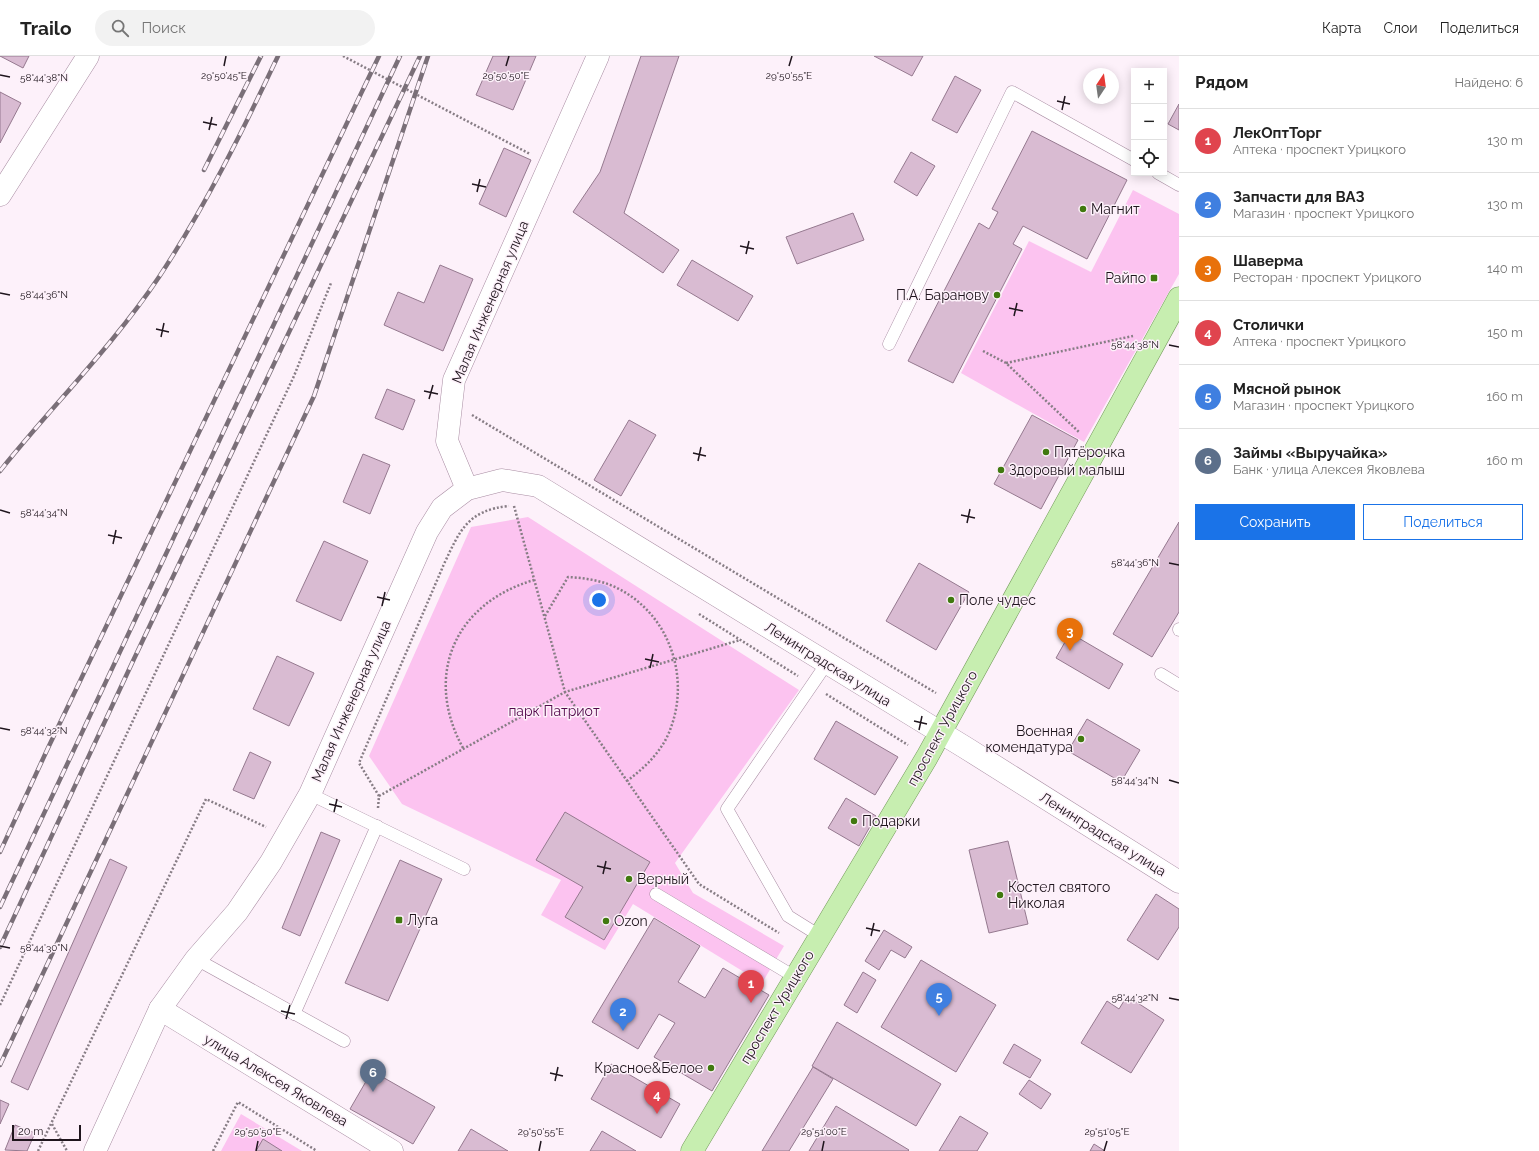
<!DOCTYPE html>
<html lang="ru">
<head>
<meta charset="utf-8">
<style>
	body { margin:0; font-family:Raleway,sans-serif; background:#f2f2f2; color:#222 }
	.controls { position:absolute; right:12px; top:12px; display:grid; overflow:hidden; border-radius:0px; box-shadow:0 2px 10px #0003 }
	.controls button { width:36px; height:36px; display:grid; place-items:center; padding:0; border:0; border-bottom:1px solid #e0e0e0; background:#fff; color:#222; font:20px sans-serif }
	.compass { position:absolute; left:1083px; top:12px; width:36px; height:36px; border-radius:50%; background:#fff; box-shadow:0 2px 10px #0003; rotate:13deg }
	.scale { position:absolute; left:12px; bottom:10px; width:69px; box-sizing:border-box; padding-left:4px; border:2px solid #1f151d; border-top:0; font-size:11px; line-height:14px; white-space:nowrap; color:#1f151d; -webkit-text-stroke:3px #fdf1fa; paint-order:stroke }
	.you { position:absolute; left:599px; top:544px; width:14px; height:14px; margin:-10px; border:3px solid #fff; border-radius:50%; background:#1a73e8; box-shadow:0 0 0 6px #1a73e833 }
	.badge { display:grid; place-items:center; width:26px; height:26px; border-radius:50%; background:#1a73e8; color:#fff; font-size:13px; font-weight:700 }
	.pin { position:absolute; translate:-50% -33px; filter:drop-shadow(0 1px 2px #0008) }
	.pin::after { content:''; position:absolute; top:21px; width:14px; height:12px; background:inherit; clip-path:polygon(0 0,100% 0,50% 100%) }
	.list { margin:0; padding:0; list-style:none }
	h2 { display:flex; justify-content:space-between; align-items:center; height:52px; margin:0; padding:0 16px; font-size:17px }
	h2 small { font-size:13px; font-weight:400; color:#767676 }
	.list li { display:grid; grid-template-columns:26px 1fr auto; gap:12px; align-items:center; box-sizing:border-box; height:64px; padding:0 16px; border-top:1px solid #e0e0e0 }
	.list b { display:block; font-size:15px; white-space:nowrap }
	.list p { margin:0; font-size:13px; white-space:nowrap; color:#767676 }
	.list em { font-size:13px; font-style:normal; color:#767676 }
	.actions { display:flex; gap:8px; padding:12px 16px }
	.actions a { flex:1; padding:9px 0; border:1px solid #1a73e8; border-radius:0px; text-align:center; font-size:14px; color:#1a73e8 }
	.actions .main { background:#1a73e8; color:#fff }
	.icon { flex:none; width:22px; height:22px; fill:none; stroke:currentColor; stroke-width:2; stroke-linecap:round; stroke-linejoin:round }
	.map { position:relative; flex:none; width:1179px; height:1095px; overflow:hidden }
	header { display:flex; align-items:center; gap:24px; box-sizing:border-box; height:56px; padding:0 20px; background:#fff; border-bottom:1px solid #e0e0e0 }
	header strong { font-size:19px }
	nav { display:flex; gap:22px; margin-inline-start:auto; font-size:14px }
	.search { width:280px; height:36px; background:#f2f2f2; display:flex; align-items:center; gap:10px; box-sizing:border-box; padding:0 14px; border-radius:22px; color:#767676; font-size:15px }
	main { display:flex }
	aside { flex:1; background:#fff }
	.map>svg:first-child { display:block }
</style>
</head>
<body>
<header>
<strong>Trailo</strong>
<div class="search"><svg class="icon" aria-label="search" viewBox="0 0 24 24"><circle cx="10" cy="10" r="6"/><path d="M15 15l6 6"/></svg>Поиск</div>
<nav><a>Карта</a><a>Слои</a><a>Поделиться</a></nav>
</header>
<main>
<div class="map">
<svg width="1179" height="1095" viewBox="0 0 1179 1095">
	<rect width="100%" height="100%" fill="#fdf1fa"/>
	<g fill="#fcc3f0">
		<polygon points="1133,134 1179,158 1179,218 1084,386 961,317 1029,185 1091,216"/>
		<polygon points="528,461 799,634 675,807 693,837 784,890 762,927 633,848 605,894 541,859 561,824 402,748 369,700 471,471"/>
		<polygon points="241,1058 302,1095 221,1095"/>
	</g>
	<g fill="#d9bbd2" stroke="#95798f">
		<polygon points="0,0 29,0 23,12"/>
		<polygon points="493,0 536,0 513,54 476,39"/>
		<polygon points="641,0 679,0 624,157 679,194 663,217 573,156 600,116"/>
		<polygon points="874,0 923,0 912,20"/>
		<polygon points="955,20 981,34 957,77 932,64"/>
		<polygon points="0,36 21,47 0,87"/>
		<polygon points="1179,48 1179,74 1168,68"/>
		<polygon points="1032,75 1127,124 1087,203 1023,170 1013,188 1022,193 953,327 908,305 979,167 989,173 998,156 992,153"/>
		<polygon points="504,92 531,104 506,161 479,148"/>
		<polygon points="911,96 935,110 917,140 894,126"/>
		<polygon points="853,157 864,184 797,208 786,181"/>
		<polygon points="692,204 753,240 738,265 677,229"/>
		<polygon points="440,209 473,223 443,295 384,269 398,236 424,247"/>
		<polygon points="387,333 415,344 403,374 375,362"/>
		<polygon points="1032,359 1078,384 1041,453 994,428"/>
		<polygon points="629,364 656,379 621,440 594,424"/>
		<polygon points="363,398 390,409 370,458 343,446"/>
		<polygon points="1179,466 1179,556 1152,601 1113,578"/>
		<polygon points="324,485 368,505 341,565 296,545"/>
		<polygon points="919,507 969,536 936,594 886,565"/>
		<polygon points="1070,577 1123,608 1109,633 1056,602"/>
		<polygon points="277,600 314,617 289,670 253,653"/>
		<polygon points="1087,663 1140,694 1121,726 1068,695"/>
		<polygon points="836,665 898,701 875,739 814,703"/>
		<polygon points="250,696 271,706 254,743 233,734"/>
		<polygon points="846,742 876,760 859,790 828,772"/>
		<polygon points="565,756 650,806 604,884 565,861 583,831 536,804"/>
		<polygon points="321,776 340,784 300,880 282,872"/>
		<polygon points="1008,785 1028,868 989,877 969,794"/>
		<polygon points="110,803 127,811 28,1034 11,1026"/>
		<polygon points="400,804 442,823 388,945 345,927"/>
		<polygon points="1156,838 1179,853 1179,871 1158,904 1127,884"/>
		<polygon points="654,862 700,890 678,926 705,942 723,912 769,939 712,1035 654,1001 675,967 659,958 638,993 592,966"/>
		<polygon points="884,874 912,891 905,902 891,894 879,914 865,905"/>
		<polygon points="921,904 996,949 956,1016 881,971"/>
		<polygon points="863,916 876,924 857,957 844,949"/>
		<polygon points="1127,940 1164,964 1131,1017 1081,987 1107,945 1119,953"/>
		<polygon points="837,966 941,1028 916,1070 812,1010"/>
		<polygon points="1014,988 1041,1004 1030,1022 1003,1007"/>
		<polygon points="611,1008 680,1048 661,1082 591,1043"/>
		<polygon points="813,1011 833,1023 789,1095 762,1095"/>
		<polygon points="372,1015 435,1051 413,1088 350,1053"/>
		<polygon points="1029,1024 1051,1038 1041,1053 1019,1038"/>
		<polygon points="0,1044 9,1048 0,1068"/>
		<polygon points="836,1050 909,1094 908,1095 809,1095"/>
		<polygon points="960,1060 988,1077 977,1095 939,1095"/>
		<polygon points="15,1069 35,1077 27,1095 5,1094"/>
		<polygon points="471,1073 508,1095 458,1095"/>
		<polygon points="602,1075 636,1095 590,1095"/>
		<polygon points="263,1083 282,1095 256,1095"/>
		<polygon points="1094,1088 1105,1095 1090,1095"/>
	</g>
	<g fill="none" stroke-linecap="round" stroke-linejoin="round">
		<defs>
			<g id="service">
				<polyline points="1158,117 1179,129"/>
				<polyline points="889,288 1012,36 1134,104"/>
				<polyline points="1179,574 1179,573"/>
				<polyline points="1161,618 1179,629"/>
				<polyline points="310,738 464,813"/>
				<polyline points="656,838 795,921"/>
				<polyline points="820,880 788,860 727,753 827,607"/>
				<polyline points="196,903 344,985"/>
				<polyline points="294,958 377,770"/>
			</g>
			<g id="minor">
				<polyline points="0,139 88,0"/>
				<polyline points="467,433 447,385 454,324 598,0"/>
				<polyline points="160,953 392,1095"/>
				<polyline points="95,1095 160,953 196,903 237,856 271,806 310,738 427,476 442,452 467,433 502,424 538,430 966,692 1179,826"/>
			</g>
			<polyline id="primary" points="692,1095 927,701 1179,242"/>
		</defs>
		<use href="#service" stroke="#a88ca2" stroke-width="13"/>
		<use href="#minor" stroke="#a88ca2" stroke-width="23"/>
		<use href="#primary" stroke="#749b5b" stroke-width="23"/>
		<g stroke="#877d85" stroke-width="2.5" stroke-dasharray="2 2" stroke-linecap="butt">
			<polyline points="343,0 530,98"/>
			<polyline points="983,295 1006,307 1080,377"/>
			<polyline points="1006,307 1133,280"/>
			<polyline points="472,359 936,637"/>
			<polyline points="514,450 565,636 699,828 779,877"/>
			<polyline points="699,558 798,620"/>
			<path d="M545,560L568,521C584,522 600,524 615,531C671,557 693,626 667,681C658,699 643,713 627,725"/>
			<polyline points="826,638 908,689"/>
			<path d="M463,692C423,619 455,547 534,524"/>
			<polyline points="379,740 565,636 740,584"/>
			<path d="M378,752L379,740L359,707L444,508C460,474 468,454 509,450"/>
			<polyline points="0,949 294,320 331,227"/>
			<polyline points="52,1068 67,1095"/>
			<polyline points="38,1095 206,743 266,771"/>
			<polyline points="213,1095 238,1046 317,1095"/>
		</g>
		<use href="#service" stroke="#fff" stroke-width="12"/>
		<use href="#minor" stroke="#fff" stroke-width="22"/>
		<use href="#primary" stroke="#c7eeb0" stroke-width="22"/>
		<defs>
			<g id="rail">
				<polyline points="204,114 261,0"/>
				<path d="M0,415C52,350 112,291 159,221C205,151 242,76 278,0"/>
				<polyline points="0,796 48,692 379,0"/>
				<polyline points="0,851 400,0"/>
				<polyline points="0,891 133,605 420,0"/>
				<polyline points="0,1009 314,340 428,0"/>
			</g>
		</defs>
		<use href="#rail" stroke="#7a6f78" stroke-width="4.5"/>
		<use href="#rail" stroke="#fdf1fa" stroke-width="3" stroke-dasharray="9" stroke-linecap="butt"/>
	</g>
	<path fill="none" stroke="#1f151d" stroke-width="1.5" d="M224,10L226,0M506,10L509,0M789,10L792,0M0,19L10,21M1057,45L1070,48M1062,54L1065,40M203,66L217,69M209,74L212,61M472,128L486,131M477,136L480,123M740,190L754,193M746,198L749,185M0,237L10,239M1009,252L1023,255M1014,260L1017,247M156,273L169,276M161,281L164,267M1169,289L1179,291M424,335L438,338M429,343L433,329M693,397L706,400M698,405L701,391M0,454L10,457M961,459L975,462M967,467L970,453M108,479L122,482M113,488L116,474M1169,507L1179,509M377,541L390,544M382,550L385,536M645,603L659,606M650,612L653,598M914,665L927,668M0,672L10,674M919,674L922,660M1169,724L1179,727M329,748L342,751M334,756L337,743M597,810L611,813M603,818L606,805M866,872L880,875M871,880L874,867M0,890L10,892M1169,942L1179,944M281,955L295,958M286,963L290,949M550,1017L563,1020M555,1025L558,1011M256,1095L258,1085M539,1095L541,1085M822,1095L824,1085M1104,1095L1107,1085"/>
	<g fill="#40790f" stroke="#fdf1fa" stroke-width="1.5">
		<circle cx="1083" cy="153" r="4"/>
		<rect x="1150" y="218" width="8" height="8" rx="2"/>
		<circle cx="997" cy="239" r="4"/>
		<circle cx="1046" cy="396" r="4"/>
		<circle cx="1001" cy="414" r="4"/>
		<circle cx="951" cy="544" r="4"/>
		<circle cx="1081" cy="683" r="4"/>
		<circle cx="854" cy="765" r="4"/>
		<circle cx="629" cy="823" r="4"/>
		<circle cx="1000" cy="839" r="4"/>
		<rect x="395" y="860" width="8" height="8" rx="2"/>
		<circle cx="606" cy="865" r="4"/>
		<circle cx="711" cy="1012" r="4"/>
	</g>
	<g text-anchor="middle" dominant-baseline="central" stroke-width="3" stroke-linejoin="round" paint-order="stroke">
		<g font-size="14" fill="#1f151d" stroke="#fdf1fa" text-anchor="start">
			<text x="1091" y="153">Магнит</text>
			<text x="1146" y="222" text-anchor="end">Райпо</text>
			<text x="989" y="239" text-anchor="end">П.А. Баранову</text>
			<text x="1054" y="396">Пятёрочка</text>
			<text x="1009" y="414">Здоровый малыш</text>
			<text x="959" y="544">Поле чудес</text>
			<text x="1073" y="675" text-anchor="end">Военная<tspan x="1073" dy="16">комендатура</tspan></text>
			<text x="862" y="765">Подарки</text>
			<text x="637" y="823">Верный</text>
			<text x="1008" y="831">Костел святого<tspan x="1008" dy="16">Николая</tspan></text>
			<text x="407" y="864">Луга</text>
			<text x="614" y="865">Ozon</text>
			<text x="703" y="1012" text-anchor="end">Красное&amp;Белое</text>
		</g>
		<g font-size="14" fill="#1f151d" stroke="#fdf1fa">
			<text transform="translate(490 246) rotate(-67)">Малая Инженерная улица</text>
			<text transform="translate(828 608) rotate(32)">Ленинградская улица</text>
			<text transform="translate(351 645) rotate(-66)">Малая Инженерная улица</text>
			<text transform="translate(942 672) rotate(-61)">проспект Урицкого</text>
			<text transform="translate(1103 778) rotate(32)">Ленинградская улица</text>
			<text transform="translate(777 951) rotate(-59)">проспект Урицкого</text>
			<text transform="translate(276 1024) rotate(31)">улица Алексея Яковлева</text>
		</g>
		<g font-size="14" fill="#53084b" stroke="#fdf1fa">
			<text x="554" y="655">парк Патриот</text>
		</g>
	</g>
	<g font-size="10" text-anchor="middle" fill="#1f151d" stroke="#fdf1fa" stroke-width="3" stroke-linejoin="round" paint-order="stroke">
		<text x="224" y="23">29°50'45"E</text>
		<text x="506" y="23">29°50'50"E</text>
		<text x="789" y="23">29°50'55"E</text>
		<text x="44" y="25">58°44'38"N</text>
		<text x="44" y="242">58°44'36"N</text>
		<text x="1135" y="292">58°44'38"N</text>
		<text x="44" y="460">58°44'34"N</text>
		<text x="1135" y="510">58°44'36"N</text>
		<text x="44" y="678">58°44'32"N</text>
		<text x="1135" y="728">58°44'34"N</text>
		<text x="44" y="895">58°44'30"N</text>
		<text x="1135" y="945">58°44'32"N</text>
		<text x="258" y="1079">29°50'50"E</text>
		<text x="541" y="1079">29°50'55"E</text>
		<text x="824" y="1079">29°51'00"E</text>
		<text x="1107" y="1079">29°51'05"E</text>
	</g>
</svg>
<div class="controls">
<button>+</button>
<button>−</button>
<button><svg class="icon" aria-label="locate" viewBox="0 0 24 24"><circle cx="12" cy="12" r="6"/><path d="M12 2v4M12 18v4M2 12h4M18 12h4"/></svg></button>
</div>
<svg class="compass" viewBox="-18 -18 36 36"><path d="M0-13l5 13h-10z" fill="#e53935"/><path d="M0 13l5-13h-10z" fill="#767676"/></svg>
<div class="scale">20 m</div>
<div class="you"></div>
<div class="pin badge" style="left:751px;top:947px;background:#e0444e">1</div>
<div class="pin badge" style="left:623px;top:975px;background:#3f7fe0">2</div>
<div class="pin badge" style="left:1070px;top:595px;background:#e8710a">3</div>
<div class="pin badge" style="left:657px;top:1058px;background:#e0444e">4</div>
<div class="pin badge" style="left:939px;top:960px;background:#3f7fe0">5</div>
<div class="pin badge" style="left:373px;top:1036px;background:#5c6f8a">6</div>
</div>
<aside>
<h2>Рядом<small>Найдено: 6</small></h2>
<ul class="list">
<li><span class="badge" style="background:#e0444e">1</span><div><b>ЛекОптТорг</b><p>Аптека · проспект Урицкого</p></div><em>130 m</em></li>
<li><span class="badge" style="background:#3f7fe0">2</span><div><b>Запчасти для ВАЗ</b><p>Магазин · проспект Урицкого</p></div><em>130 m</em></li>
<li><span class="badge" style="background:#e8710a">3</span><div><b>Шаверма</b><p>Ресторан · проспект Урицкого</p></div><em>140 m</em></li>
<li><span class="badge" style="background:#e0444e">4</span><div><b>Столички</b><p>Аптека · проспект Урицкого</p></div><em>150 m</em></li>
<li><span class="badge" style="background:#3f7fe0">5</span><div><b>Мясной рынок</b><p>Магазин · проспект Урицкого</p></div><em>160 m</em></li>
<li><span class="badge" style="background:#5c6f8a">6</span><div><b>Займы «Выручайка»</b><p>Банк · улица Алексея Яковлева</p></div><em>160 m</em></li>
</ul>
<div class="actions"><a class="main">Сохранить</a><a>Поделиться</a></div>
</aside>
</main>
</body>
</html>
